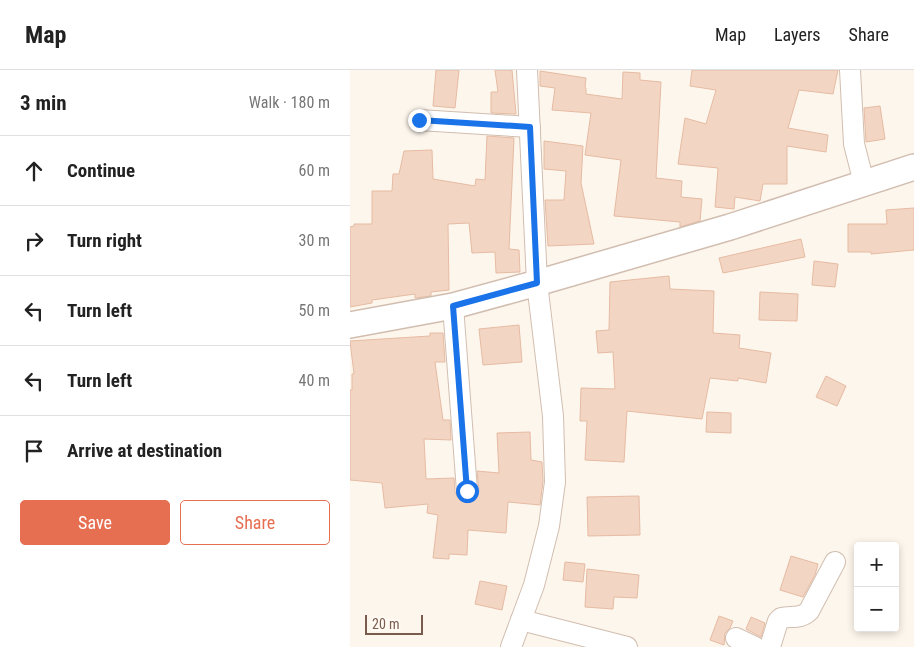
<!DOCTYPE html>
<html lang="en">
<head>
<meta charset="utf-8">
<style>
	body { margin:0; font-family:"Roboto Condensed",sans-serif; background:#f6f6f6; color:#222 }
	.controls { position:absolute; right:15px; bottom:15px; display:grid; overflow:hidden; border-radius:5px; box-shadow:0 2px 8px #0003 }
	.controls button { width:45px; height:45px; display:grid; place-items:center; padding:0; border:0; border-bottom:1px solid #e0e0e0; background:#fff; color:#222; font:25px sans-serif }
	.scale { position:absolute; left:15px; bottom:12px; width:58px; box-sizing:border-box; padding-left:5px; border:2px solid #7a5c4d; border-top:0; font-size:14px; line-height:18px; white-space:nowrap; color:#7a5c4d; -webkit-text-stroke:4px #fffaf3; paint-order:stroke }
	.stop { position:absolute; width:15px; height:15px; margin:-11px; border:4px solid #1a73e8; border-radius:50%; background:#fff }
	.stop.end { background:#1a73e8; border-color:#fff; box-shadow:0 1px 5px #0008 }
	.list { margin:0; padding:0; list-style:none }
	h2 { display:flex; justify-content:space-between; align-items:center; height:65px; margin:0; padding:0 20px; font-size:21px }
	h2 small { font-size:16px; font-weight:400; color:#767676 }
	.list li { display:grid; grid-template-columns:32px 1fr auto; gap:15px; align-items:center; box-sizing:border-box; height:70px; padding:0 20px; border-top:1px solid #e0e0e0 }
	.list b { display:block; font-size:19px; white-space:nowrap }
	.list em { font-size:16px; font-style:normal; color:#767676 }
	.actions { display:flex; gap:10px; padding:15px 20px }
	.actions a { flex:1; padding:11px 0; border:1px solid #e76f51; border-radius:5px; text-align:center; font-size:18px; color:#e76f51 }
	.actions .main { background:#e76f51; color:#fff }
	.icon { flex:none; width:28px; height:28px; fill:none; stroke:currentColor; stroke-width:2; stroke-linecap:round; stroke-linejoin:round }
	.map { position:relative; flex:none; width:564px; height:577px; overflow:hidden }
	header { display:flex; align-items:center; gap:30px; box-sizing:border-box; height:70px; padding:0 25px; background:#fff; border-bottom:1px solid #e0e0e0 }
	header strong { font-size:24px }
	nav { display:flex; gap:28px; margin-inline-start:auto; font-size:18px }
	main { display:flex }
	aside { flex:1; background:#fff }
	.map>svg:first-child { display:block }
</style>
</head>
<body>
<header>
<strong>Map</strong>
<nav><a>Map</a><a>Layers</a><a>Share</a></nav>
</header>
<main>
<aside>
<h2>3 min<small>Walk · 180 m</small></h2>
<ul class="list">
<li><svg class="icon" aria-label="ahead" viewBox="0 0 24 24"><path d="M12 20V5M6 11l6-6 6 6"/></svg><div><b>Continue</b></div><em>60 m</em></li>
<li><svg class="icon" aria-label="right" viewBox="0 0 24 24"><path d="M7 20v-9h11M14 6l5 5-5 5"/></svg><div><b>Turn right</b></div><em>30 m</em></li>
<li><svg class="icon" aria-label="left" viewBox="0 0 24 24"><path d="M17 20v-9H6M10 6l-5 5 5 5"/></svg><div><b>Turn left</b></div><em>50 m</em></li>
<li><svg class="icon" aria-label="left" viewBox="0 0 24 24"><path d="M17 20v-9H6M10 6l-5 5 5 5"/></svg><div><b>Turn left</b></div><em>40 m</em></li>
<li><svg class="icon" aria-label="arrive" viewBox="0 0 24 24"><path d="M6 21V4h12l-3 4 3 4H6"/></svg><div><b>Arrive at destination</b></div></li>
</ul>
<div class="actions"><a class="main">Save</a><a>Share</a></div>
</aside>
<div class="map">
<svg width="564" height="577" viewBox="0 0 564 577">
	<rect width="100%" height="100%" fill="#fdf6ec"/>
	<g fill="#f3d5c3" stroke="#e6bba3">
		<polygon points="86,0 109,0 105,38 83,36"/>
		<polygon points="145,0 162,0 166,44 141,43 141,22 148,22"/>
		<polygon points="342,0 488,0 483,24 449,20 438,58 478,65 476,82 437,76 437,114 413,114 410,131 385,127 384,139 365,137 368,98 328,94 335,48 356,54 366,20 340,16"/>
		<polygon points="190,1 236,8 235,17 236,18 236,24 272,29 273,2 290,3 290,10 311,12 306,108 332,111 331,127 352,129 350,151 330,157 330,152 264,146 271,90 235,85 241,43 202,40 205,18 190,16"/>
		<polygon points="530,36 535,69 516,72 514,38"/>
		<polygon points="137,66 164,68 159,179 169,180 170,202 146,203 145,182 122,183 119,153 98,154 99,220 81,222 81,226 65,228 65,224 22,230 22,233 0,237 0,157 4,156 4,154 22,154 22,121 42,121 43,104 49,104 54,81 82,80 83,109 125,116 126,109 135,110"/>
		<polygon points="194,71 233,76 231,113 244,174 198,176 195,130 214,130 216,101 194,99"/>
		<polygon points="564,138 564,180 521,184 521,182 498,182 498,154 537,154 536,140"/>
		<polygon points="451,169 455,187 373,203 369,188"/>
		<polygon points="464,191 488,194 485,217 462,215"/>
		<polygon points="319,206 320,219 364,221 363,263 390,265 389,278 421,283 416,313 388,308 388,311 360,308 352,349 277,341 274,392 235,390 237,351 230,351 231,318 265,319 263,282 248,283 246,261 259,260 260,212"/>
		<polygon points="410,222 448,224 447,251 409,250"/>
		<polygon points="169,255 172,292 133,295 129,259"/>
		<polygon points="80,263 93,263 95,292 85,292 93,350 100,350 101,370 74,369 76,409 104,408 105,422 108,428 111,431 117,433 123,431 127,427 129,421 127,401 149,403 147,363 180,362 181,390 192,392 193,411 190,435 158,432 156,463 118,460 117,485 99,484 99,489 83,488 88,445 77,443 78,434 35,438 32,413 0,410 0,320 2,320 2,304 4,304 0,271 80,266"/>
		<polygon points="476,306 496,316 487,336 466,327"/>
		<polygon points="357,342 381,343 381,363 356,362"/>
		<polygon points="289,426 290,465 238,466 237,427"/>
		<polygon points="441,486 468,494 465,505 453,527 430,520"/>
		<polygon points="215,492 235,494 233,512 213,510"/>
		<polygon points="237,499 289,505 287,528 264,527 263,539 235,537"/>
		<polygon points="130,511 157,516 152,540 125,534"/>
		<polygon points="369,546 383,551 380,558 375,563 374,575 360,570"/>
		<polygon points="401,547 415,553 411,567 396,559"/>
	</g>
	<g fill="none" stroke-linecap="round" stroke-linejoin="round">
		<defs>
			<g id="minor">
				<polyline points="500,0 504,74 514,113"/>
				<polyline points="69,50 180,57"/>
				<polyline points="103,236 117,421"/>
				<polyline points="171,550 277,577"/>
				<polyline points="386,568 405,577"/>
				<polyline points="161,577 184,515 199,456 205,412 203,346 187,213 177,0"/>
				<path d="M420,577L428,551L431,548C442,546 451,549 459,541L485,492"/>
			</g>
			<polyline id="tertiary" points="0,255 103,236 187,213 380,157 564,97"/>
		</defs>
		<use href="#minor" stroke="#d1beb0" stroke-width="22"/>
		<use href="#tertiary" stroke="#d1beb0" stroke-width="28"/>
		<use href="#minor" stroke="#fff" stroke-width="20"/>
		<use href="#tertiary" stroke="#fff" stroke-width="25"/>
	</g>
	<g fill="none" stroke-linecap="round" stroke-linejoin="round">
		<polyline stroke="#1a73e8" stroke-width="6" points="69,50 180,57 187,213 103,236 117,421"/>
	</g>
</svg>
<div class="controls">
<button>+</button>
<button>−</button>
</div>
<div class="scale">20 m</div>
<div class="stop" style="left:117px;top:421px"></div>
<div class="stop end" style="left:69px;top:50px"></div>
</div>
</main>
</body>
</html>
